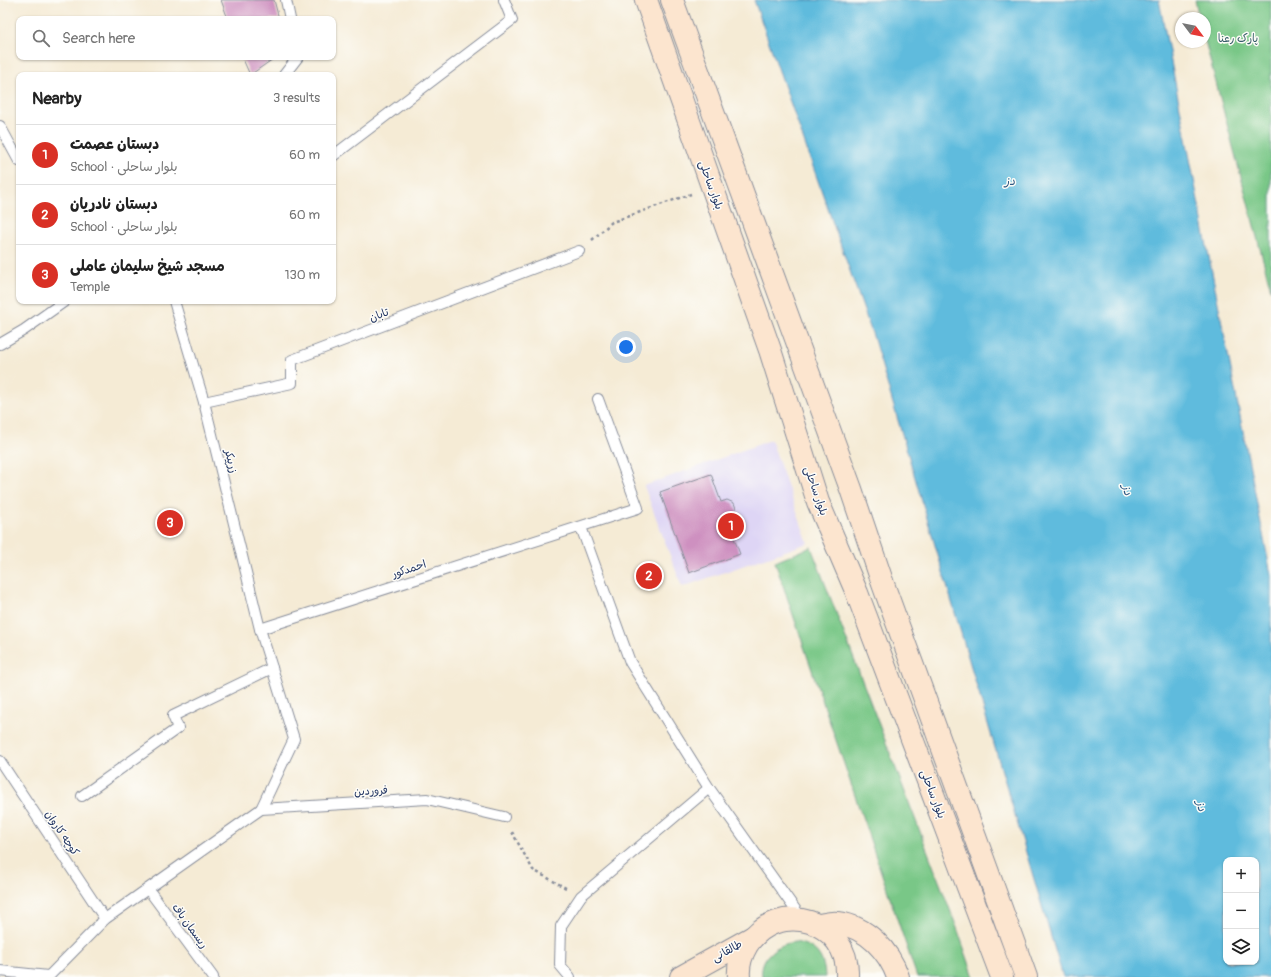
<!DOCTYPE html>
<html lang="en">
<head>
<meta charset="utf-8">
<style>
	body { margin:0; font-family:Pangolin,"Playpen Sans Arabic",sans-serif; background:#f2f2f2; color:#222 }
	.controls { position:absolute; right:12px; bottom:12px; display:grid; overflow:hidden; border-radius:8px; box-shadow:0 1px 3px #0004 }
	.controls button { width:36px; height:36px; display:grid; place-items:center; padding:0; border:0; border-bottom:1px solid #e0e0e0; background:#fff; color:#222; font:20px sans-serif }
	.compass { position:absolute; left:1175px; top:12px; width:36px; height:36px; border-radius:50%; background:#fff; box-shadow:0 1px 3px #0004; rotate:122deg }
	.you { position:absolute; left:626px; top:347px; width:14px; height:14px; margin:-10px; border:3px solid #fff; border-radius:50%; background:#1a73e8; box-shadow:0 0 0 6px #1a73e833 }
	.badge { display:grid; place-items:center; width:26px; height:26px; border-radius:50%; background:#d93025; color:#fff; font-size:13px; font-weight:700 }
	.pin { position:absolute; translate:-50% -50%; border:2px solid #fff; box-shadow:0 1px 4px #0006 }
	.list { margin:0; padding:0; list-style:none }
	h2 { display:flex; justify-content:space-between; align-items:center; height:52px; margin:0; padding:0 16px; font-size:17px }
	h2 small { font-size:13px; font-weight:400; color:#767676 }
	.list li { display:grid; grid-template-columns:26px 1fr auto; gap:12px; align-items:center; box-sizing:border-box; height:60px; padding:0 16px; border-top:1px solid #e0e0e0 }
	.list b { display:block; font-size:15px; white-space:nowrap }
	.list p { margin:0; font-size:13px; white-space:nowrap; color:#767676 }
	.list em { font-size:13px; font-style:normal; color:#767676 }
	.icon { flex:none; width:22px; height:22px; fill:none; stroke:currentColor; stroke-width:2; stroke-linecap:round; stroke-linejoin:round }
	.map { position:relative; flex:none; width:1271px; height:977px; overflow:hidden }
	.search { position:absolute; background:#fff; box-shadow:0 1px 3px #0004; left:16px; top:16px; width:320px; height:44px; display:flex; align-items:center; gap:10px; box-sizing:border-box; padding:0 14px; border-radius:8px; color:#767676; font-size:15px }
	.panel { position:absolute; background:#fff; box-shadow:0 1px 3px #0004; left:16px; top:72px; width:320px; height:232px; border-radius:8px }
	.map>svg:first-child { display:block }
</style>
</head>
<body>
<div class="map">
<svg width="1271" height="977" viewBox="0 0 1271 977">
	<rect width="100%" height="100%" fill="#fdfcf7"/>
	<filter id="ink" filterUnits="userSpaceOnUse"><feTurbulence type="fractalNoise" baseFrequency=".025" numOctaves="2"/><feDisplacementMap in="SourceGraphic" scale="8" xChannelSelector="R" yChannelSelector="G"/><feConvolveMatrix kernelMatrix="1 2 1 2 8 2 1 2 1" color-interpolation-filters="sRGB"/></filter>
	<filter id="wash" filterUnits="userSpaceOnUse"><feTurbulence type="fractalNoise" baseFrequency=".012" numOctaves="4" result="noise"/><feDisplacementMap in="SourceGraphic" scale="16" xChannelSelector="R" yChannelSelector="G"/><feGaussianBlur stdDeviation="0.9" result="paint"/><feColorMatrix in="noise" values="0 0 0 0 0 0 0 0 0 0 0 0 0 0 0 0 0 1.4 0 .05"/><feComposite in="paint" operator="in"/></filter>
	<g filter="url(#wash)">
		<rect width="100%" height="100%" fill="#f5ebd5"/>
		<polygon fill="#ded5f5" points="771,440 808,543 682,587 644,486"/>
		<g fill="#79c787" stroke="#4a7b72">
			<polygon points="1195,0 1271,0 1271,290 1205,41 1205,18 1199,18"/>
			<polygon points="811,547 957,928 974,977 917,977 775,562"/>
			<path d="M795,942C816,946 824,956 825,977H762C759,956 777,944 795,942Z"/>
		</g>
		<path fill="#5fbbdd" stroke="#3d759e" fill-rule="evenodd" d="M754,0H1159L1271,575V977H1063L873,336ZM1226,860H1256V962H1226Z"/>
		<g id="blocks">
			<g fill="#ce90c0">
				<polygon points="221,0 274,0 279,19 228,19"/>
				<polygon points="242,57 276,57 250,75"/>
				<polygon points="711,474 721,502 727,500 734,503 740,519 737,526 730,528 740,554 689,573 660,492"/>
			</g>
		</g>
	</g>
	<g filter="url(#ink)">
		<use href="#blocks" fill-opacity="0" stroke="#888d9a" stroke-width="1"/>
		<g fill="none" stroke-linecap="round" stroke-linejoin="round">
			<defs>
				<g id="service">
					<polyline points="286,0 290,19"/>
					<polyline points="284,75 298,57"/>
					<polyline points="0,126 19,161"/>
					<polyline points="333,156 512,20 504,0"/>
					<polyline points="174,301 204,402 260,629 294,739 261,809"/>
					<polyline points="0,344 24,330 65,301"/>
					<polyline points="204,402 292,383 292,360 579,251"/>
					<polyline points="581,527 630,662 709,788 802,919"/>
					<polyline points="260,629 638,508 598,399"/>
					<polyline points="0,761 105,919"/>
					<polyline points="82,796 178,728 173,716 272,668"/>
					<polyline points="148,889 213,977"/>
					<polyline points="0,971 48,976"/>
					<polyline points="48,977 105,919 261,809 427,799 504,817"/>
					<polyline points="570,977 560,965 561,926 581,896 709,788"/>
				</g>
				<g id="secondary">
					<polyline points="646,0 770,350 818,502 857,593 1002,977"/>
					<polyline points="672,0 851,489 883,584 1026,977"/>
					<path d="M819,925C825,924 832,922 838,923C867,927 889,951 898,977"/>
					<polyline points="681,977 753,937"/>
					<path d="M739,977C738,966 741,955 747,945C778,898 850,920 847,977"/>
				</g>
			</defs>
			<use href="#service" stroke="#888d9a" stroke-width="12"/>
			<use href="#secondary" stroke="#888d9a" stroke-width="24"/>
			<g stroke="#888d9a" stroke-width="2.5" stroke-dasharray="3 3" stroke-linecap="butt">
				<polyline points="592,240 612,222 691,194"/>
				<polyline points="512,832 533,870 566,888"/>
			</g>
			<use href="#service" stroke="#fff" stroke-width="10"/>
			<use href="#secondary" stroke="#fce5cf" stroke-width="22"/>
		</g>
	</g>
	<g text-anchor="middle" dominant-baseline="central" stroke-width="3" stroke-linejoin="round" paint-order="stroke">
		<g font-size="11" fill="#375d6a" stroke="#fdfcf7">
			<text x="1238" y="38">پارک رعنا</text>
		</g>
		<g font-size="11" fill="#1b2f5e" stroke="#fdfcf7">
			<text transform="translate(711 185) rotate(70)">بلوار ساحلی</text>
			<text transform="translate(379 315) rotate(-21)">تابان</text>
			<text transform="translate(231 461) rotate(76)">زرپیکر</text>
			<text transform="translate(816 491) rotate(71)">بلوار ساحلی</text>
			<text transform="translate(409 569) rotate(-18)">احمدکور</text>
			<text transform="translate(371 791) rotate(-3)">فروردین</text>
			<text transform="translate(933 794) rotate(69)">بلوار ساحلی</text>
			<text transform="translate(62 833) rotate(56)">کوچه کاروان</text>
			<text transform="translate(190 926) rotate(54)">ریسمان باف</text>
			<text transform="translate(727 951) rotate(-29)">طالقانی</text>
		</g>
		<g font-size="12" font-style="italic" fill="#2f5984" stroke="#fdfcf7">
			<text x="1010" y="181">دز</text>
			<text transform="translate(1127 490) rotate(77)">دز</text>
			<text transform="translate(1201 806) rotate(77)">دز</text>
		</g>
	</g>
</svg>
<div class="controls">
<button>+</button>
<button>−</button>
<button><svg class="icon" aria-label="layers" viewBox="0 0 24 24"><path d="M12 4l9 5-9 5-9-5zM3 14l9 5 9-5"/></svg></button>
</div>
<svg class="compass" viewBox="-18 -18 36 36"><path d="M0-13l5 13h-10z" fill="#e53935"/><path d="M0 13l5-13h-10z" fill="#767676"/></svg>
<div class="you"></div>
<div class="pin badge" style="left:731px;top:526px">1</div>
<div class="pin badge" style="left:649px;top:576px">2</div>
<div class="pin badge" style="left:170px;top:523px">3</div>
<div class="search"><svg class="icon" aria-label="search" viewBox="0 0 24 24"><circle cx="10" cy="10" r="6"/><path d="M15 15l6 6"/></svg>Search here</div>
<section class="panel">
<h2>Nearby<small>3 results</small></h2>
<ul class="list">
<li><span class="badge">1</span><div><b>دبستان عصمت</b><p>School · بلوار ساحلی</p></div><em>60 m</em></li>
<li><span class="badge">2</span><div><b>دبستان نادریان</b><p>School · بلوار ساحلی</p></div><em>60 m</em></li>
<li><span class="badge">3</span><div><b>مسجد شیخ سلیمان عاملی</b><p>Temple</p></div><em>130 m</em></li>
</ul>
</section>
</div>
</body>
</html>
